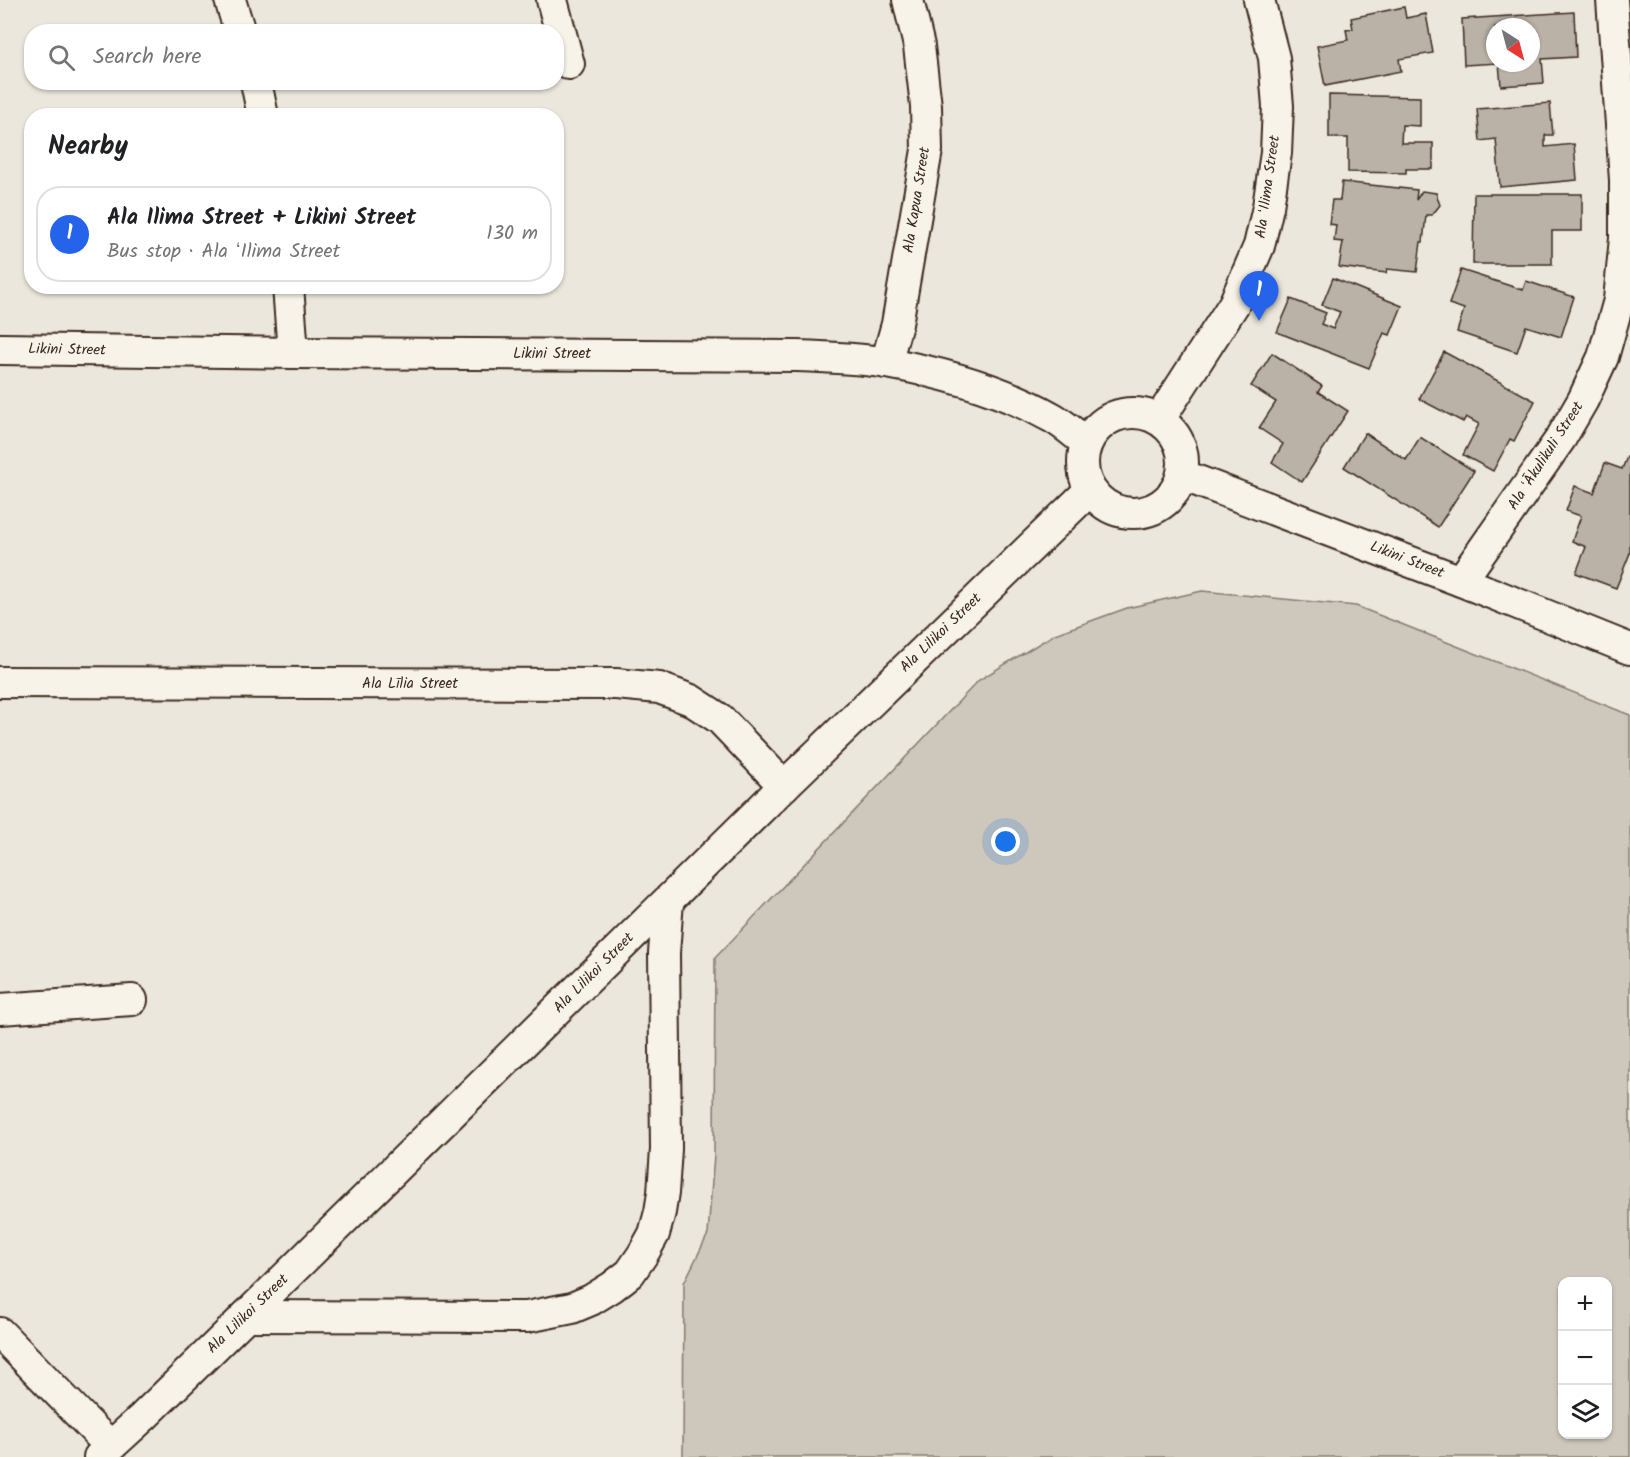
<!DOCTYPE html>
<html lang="en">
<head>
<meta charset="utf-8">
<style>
	body { margin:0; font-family:Kalam,sans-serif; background:#f6f6f6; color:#202124 }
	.controls { position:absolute; right:18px; bottom:18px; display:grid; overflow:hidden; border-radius:12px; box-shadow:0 2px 4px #0004 }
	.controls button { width:54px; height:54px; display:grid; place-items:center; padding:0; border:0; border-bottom:2px solid #e0e0e0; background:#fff; color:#202124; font:30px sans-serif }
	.compass { position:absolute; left:1486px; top:18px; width:54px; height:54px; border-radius:50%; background:#fff; box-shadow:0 2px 4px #0004; rotate:144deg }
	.you { position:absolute; left:1006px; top:842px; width:21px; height:21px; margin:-15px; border:4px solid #fff; border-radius:50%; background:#1a73e8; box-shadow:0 0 0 9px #1a73e833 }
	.badge { display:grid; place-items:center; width:39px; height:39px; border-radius:50%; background:#2563eb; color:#fff; font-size:20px; font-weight:700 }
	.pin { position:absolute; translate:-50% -50px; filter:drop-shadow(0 2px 3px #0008) }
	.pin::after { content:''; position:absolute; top:32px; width:21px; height:18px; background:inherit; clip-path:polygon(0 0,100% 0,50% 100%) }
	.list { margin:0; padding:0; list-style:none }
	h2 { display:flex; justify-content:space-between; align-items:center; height:78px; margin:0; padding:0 24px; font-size:26px }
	h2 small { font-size:20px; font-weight:400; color:#757577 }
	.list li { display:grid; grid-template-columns:39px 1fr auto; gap:18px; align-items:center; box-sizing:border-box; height:96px; margin:0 12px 12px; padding:0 12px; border:2px solid #e0e0e0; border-radius:24px }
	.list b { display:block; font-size:22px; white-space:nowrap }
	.list p { margin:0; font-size:20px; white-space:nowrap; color:#757577 }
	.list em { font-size:20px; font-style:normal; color:#757577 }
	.icon { flex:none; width:33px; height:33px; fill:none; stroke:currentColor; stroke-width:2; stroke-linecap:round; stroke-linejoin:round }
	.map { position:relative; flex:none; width:1630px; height:1457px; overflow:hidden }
	.search { position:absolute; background:#fff; box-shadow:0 2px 4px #0004; left:24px; top:24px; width:540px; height:66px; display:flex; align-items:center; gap:15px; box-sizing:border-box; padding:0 21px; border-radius:24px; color:#757577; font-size:22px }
	.panel { position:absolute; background:#fff; box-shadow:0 2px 4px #0004; left:24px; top:108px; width:540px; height:186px; border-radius:24px }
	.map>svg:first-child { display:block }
</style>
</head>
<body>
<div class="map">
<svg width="1630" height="1457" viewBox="0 0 1630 1457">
	<rect width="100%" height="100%" fill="#ece7dc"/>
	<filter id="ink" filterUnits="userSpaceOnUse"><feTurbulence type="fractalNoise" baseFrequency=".0167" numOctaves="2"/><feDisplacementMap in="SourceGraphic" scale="12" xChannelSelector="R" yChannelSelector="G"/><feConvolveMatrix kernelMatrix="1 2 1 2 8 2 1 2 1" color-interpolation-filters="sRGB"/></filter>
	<g filter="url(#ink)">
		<path fill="#cec8bc" stroke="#84796d" stroke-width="1.5" fill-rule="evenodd" d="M1202,591L1356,606L1630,715V1457H683L684,1283L708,1234L714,1155L715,958L979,680L1055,634L1127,608ZM1562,1282H1608V1434H1562Z"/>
		<g fill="#bab2a7" stroke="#3b2a1e" stroke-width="1.5" fill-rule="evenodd">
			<polygon points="1404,7 1406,18 1426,14 1433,53 1399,59 1401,71 1325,86 1317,46 1348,40 1346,30 1353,29 1351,18"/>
			<path d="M1574,12L1576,57L1542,59L1544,83L1501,86L1499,63L1464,65L1462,19ZM1495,27H1531V63H1495Z"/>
			<polygon points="1329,95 1420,97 1420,126 1402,125 1401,143 1433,143 1433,169 1406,169 1406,173 1348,172 1348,138 1329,138"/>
			<polygon points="1550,103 1553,135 1545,135 1545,147 1574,144 1577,180 1500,187 1496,139 1480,141 1477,109"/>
			<polygon points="1342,182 1417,190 1416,200 1422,191 1436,193 1440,205 1432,215 1426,215 1423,242 1421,242 1417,272 1387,269 1386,273 1339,267 1343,242 1334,241 1336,225 1329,224 1332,200 1340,200"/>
			<polygon points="1474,194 1582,194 1582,231 1552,231 1552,264 1473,264"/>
			<polygon points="1461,270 1523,290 1526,281 1574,297 1561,337 1526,326 1517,352 1457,332 1464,309 1449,304"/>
			<polygon points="1333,278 1402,306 1390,335 1384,333 1369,368 1277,332 1291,299 1326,313 1321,324 1333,329 1340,312 1322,305"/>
			<polygon points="1444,352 1535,401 1514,441 1510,439 1493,471 1463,455 1479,424 1466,417 1463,422 1419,399"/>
			<polygon points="1272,353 1322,386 1318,392 1348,411 1302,482 1272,462 1283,444 1259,428 1276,402 1251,386"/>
			<polygon points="1365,433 1406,460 1420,437 1474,471 1438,527 1344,467"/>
			<polygon points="1627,457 1630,458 1630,553 1616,588 1576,573 1586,547 1572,541 1581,516 1566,511 1575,486 1594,493 1605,463 1622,469"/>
		</g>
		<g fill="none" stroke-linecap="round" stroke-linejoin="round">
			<defs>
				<g id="minor">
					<polyline points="230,0 240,32"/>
					<polyline points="552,0 569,64"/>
					<polyline points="256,82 263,116"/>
					<polyline points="288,286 293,353"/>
					<path d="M0,349L293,353L795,356C825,357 857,358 887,363C944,373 1003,390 1053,418C1065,425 1076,435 1087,443"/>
					<polyline points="886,363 897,324 927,150 926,106 919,46 908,0"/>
					<circle cx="1133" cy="463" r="50"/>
					<polyline points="1159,420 1234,304 1259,246 1268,207 1276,153 1278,106 1274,58 1259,0"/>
					<polyline points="1182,475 1461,581 1630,649"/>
					<polyline points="1461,581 1561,438 1583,400 1603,357 1619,300 1625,238 1625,180 1612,0"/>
					<polyline points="0,682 616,684 659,688 691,700 720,719 784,786"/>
					<polyline points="0,1009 132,1000"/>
					<polyline points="246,1316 527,1317 572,1308 591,1300 612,1287 630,1273 643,1254 654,1234 660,1212 663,1193 666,1149 664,953 668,901"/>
					<polyline points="0,1333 110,1446"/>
					<polyline points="99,1457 143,1417 246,1316 784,786 1090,490"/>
				</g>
			</defs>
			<use href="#minor" stroke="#3b2a1e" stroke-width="34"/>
			<use href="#minor" stroke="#f7f3e8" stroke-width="30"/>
		</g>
	</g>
	<g text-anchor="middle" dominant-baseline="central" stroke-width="6" stroke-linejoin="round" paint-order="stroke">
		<g font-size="15" fill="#3b2a1e" stroke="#f7f3e8">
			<text transform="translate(1268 187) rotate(-82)">Ala ʻIlima Street</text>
			<text transform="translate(917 200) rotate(-81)">Ala Kapua Street</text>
			<text transform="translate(67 350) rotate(1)">Likini Street</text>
			<text x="552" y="354">Likini Street</text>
			<text transform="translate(1546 456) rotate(-57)">Ala ʻĀkulikuli Street</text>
			<text transform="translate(1407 560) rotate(21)">Likini Street</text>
			<text transform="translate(941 633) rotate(-44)">Ala Lilikoi Street</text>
			<text x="410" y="684">Ala Līlia Street</text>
			<text transform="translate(594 973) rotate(-45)">Ala Lilikoi Street</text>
			<text transform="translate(248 1314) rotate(-44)">Ala Lilikoi Street</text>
		</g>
	</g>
</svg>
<div class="controls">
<button>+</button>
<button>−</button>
<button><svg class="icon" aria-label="layers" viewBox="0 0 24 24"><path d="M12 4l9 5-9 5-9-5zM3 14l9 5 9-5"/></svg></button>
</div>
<svg class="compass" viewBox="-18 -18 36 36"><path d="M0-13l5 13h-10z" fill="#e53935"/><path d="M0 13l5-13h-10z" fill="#757577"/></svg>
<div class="you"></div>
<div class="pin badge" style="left:1259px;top:321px">1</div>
<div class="search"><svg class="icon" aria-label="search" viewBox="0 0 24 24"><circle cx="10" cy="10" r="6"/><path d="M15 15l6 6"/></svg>Search here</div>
<section class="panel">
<h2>Nearby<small></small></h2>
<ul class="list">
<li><span class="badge">1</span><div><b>Ala Ilima Street + Likini Street</b><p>Bus stop · Ala ʻIlima Street</p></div><em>130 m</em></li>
</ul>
</section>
</div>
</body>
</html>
